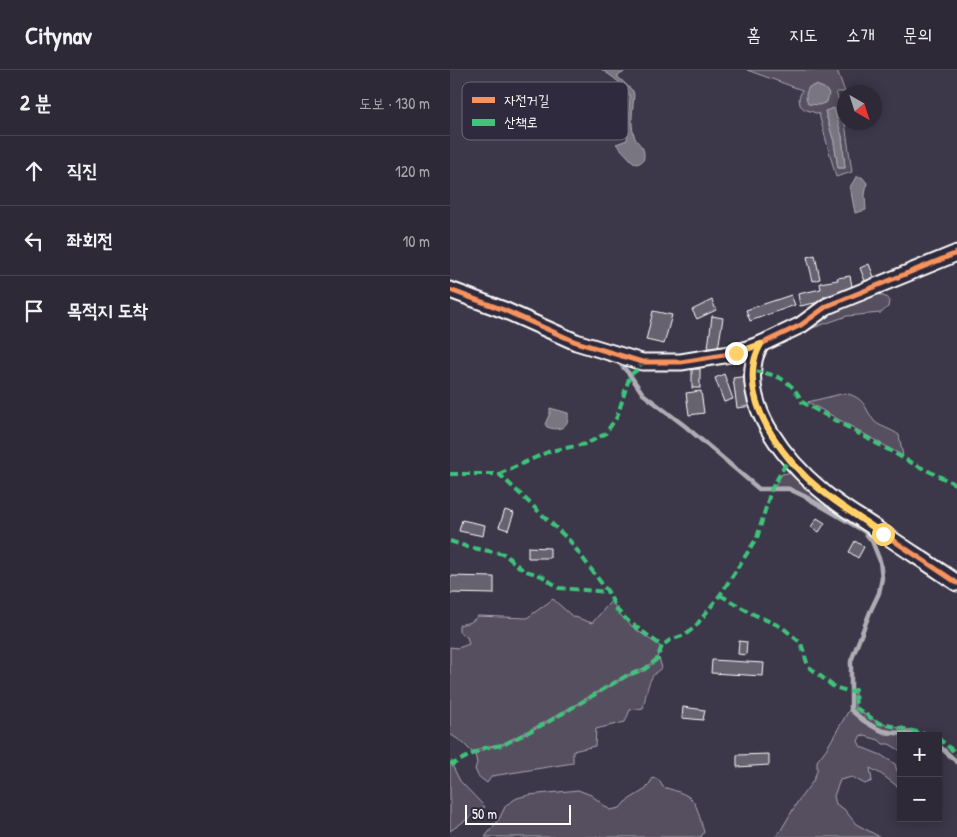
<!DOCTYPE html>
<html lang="ko">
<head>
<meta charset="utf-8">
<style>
	body { margin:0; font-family:"Patrick Hand","Poor Story",sans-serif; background:#393542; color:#f1f3f6 }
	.controls { position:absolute; right:15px; bottom:15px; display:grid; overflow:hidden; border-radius:0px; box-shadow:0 2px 12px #0003 }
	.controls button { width:45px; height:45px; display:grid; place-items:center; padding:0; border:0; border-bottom:1px solid #484552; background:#2d2937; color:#f1f3f6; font:25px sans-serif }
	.compass { position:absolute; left:387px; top:15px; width:45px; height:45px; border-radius:50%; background:#2d2937; box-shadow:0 2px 12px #0003; rotate:141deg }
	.scale { position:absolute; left:15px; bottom:12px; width:106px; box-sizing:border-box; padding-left:5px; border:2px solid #fff; border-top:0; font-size:14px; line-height:18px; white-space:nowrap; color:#fff; -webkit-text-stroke:4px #2f2a3d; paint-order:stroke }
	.stop { position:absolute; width:15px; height:15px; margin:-11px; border:4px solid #ffd166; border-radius:50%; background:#fff }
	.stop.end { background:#ffd166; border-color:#fff; box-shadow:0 1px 5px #0008 }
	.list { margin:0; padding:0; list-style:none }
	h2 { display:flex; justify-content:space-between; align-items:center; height:65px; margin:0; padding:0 20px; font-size:21px }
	h2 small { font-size:16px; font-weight:400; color:#a7a6ad }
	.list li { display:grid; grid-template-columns:32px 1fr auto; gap:15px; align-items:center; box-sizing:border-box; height:70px; padding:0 20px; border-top:1px solid #484552 }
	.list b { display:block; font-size:19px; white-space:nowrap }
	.list em { font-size:16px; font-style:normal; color:#a7a6ad }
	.icon { flex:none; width:28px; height:28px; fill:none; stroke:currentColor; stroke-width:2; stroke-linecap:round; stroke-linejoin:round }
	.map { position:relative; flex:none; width:507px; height:767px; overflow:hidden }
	header { display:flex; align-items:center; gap:30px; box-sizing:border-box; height:70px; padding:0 25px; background:#2d2937; border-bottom:1px solid #484552 }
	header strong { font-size:24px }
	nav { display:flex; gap:28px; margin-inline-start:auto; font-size:18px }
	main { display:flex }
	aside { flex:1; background:#2d2937 }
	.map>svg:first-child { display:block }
</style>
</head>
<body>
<header>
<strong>Citynav</strong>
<nav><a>홈</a><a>지도</a><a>소개</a><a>문의</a></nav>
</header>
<main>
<aside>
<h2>2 분<small>도보 · 130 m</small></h2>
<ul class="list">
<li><svg class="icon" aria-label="ahead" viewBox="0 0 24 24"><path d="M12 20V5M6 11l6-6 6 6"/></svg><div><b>직진</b></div><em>120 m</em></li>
<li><svg class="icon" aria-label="left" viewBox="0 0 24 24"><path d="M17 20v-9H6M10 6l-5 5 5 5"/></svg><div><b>좌회전</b></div><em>10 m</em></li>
<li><svg class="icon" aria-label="arrive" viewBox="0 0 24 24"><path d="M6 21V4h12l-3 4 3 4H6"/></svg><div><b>목적지 도착</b></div></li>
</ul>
</aside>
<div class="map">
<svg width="507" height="767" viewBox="0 0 507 767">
	<rect width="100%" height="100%" fill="#3c3749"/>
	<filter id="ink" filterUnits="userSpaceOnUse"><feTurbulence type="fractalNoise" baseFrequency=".02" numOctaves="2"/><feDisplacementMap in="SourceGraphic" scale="10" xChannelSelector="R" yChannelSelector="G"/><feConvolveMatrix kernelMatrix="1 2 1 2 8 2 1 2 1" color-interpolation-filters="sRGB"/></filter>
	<g filter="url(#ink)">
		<g fill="#555060" stroke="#aaa8b0" fill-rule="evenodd">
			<path d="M297,0H387L395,22H386L394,46L402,102L386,107L369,44L354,39L350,35L349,28L352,20ZM375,41L392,66L395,98H388L384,72Z"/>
			<polygon points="424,222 438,228 439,231 438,237 431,243 397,246 360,259 356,256 381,239"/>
			<path d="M395,323C417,329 413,337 425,352C429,356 443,360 449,365L453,386L358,332Z"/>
			<polygon points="338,403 345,406 394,444 391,447 339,417 324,417 332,404"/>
			<path d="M103,529L122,546L142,553L162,530C170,552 193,564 211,577L207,588L195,598L175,606L97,651L52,674L33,677L23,683L12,672L0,664V577L8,578L19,574L17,567L9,562V555L21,552L28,546L77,548Z"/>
			<path d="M209,588L212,598C197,606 197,623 193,638L180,640L175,652L146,659L145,676L123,681V693L42,706L37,713L28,706L25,699L27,693L25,684L35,678L53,675L98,652L176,607L195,600Z"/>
			<polygon points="405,622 405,638 429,653 481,666 433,660 413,649 402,639 402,623"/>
			<polygon points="399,640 412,652 434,664 463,666 451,666 451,681 439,674 433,674 429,670 411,665 408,671 411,677 431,685 445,694 447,701 451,705 451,719 431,704 420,698 422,711 415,714 402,707 390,710 384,726 386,734 394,739 406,754 430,767 325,767 331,760 348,731 363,711 367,701 367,691 377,678"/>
			<polygon points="0,694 2,695 10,711 35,737 0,761"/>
			<path d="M203,708L209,710L213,717C248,727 244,729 254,762L251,767H35L49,749L56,735L67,728L79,725L128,720L141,725L160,740L170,738L175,732L196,719Z"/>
		</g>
		<g fill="#797682" stroke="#afadb4">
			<path d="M152,0H176L173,3L167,6L183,21L184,25C183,38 180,53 184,65C186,74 195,75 194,86C194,91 192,92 187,94L182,91L166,74L177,70L180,26C175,16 162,6 152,0Z"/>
			<path d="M366,15L374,18L379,23L377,32L369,35L358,34C355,27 355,24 359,17Z"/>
			<polygon points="384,38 392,66 395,98 388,98 384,72 375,41"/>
			<polygon points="406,107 412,107 417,113 415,125 416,140 405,143 400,117"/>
			<path d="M100,338L118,343C120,357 109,362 97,357L95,354L100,343Z"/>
		</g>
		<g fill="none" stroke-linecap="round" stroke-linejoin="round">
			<g stroke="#afadb4" stroke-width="4.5">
				<path d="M167,290L180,305L193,324L235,356L309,419H339L354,426L414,461L422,471L430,491L432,508L429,523L420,542L401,591V640C410,648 422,658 434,661C446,664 458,662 470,666"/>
				<polyline points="488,675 507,692"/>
			</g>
		</g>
		<g fill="#666270" stroke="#fff">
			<polygon points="365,185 370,209 363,211 357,187"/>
			<polygon points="419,194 424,207 415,211 410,198"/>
			<polygon points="400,206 403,221 374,226 375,231 350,236 348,224 371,219 370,213 388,210 387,208"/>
			<polygon points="341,225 345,235 300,251 296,240"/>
			<polygon points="262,230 266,240 247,249 242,240"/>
			<polygon points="203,241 222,245 214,274 196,270"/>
			<polygon points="262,246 273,248 268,279 258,278"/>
			<rect x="242" y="299" width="8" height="19"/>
			<polygon points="274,304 283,329 274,332 265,308"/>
			<polygon points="298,306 302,336 287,338 283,308"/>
			<polygon points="251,321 254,343 239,345 236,323"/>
			<polygon points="55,440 64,443 58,460 49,457"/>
			<polygon points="367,448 375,453 369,462 361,457"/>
			<polygon points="12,450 35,455 33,466 9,461"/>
			<polygon points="405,471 414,477 408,488 399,482"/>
			<polygon points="78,477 100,478 100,488 78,488"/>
			<polygon points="0,506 44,507 44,524 0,523"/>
			<polygon points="289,571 297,572 296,585 288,584"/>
			<polygon points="262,590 314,593 313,606 261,603"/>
			<polygon points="233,637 255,640 253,650 232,648"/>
			<polygon points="319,684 319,695 287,697 287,685"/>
		</g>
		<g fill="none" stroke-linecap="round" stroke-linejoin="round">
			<defs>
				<g id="minor">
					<polyline points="0,220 54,240 126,272 192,292 231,292 286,283 311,274 351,255 377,236 507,183"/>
					<path d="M311,274C308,279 305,285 304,291C294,340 337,392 372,421C389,436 409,447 428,460C454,478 481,495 507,513"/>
				</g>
			</defs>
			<use href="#minor" stroke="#fff" stroke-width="19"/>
			<use href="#minor" stroke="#2f2a3d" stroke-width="15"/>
			<g stroke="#40c37c" stroke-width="4" stroke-dasharray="8 4" stroke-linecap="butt">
				<path d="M303,301C326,304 342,310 352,332L462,393L507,415"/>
				<polyline points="0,404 49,404 120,471 158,522 167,540 178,551 212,576"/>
				<polyline points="49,404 100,381 136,374 155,364 167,347 180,305 187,300 192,292"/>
				<polyline points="0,471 18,477 54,484 73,500 92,506 109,518 158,522"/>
				<polyline points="270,525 303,544 332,557 351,573 358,596 384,617 401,622 405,620 406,638 429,653 484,666"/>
				<polyline points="488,668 507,684"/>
				<polyline points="0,692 3,694 34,678 53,675 98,652 176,606 195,599 207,589 212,576 220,570 235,565 245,557 270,525 307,468 321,420 339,388"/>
			</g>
			<defs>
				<g id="cycleway">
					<polyline points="0,220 54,240 126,272 192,292 231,292 286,283 311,274 351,255 377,236 507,183"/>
					<path d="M311,274C308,279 305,285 304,291C294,340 337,392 372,421C389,436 409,447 428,460C454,478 481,495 507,513"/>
				</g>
			</defs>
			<use href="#cycleway" stroke="#2f2a3d" stroke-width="8"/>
			<use href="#cycleway" stroke="#f8935d" stroke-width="5"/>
		</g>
	</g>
	<g fill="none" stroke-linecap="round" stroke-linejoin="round" filter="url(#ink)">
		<path stroke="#ffd166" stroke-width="6" d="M286,283L311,274C308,280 305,286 304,292C295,340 337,394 373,422C392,437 413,450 433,464"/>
	</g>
	<rect x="12" y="12" width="166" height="58" rx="8" fill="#2f2a3d" stroke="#6d6a77" stroke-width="1"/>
	<rect x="22" y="27" width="23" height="6" fill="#f8935d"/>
	<rect x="22" y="49" width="23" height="7" fill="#40c37c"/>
	<g font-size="14" fill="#fff">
		<text x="54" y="35">자전거길</text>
		<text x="54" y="57">산책로</text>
	</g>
</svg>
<div class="controls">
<button>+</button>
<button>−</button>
</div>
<svg class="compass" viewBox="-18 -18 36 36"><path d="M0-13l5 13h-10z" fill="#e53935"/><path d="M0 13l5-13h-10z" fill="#a7a6ad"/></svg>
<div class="scale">50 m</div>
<div class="stop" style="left:433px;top:464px"></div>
<div class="stop end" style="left:286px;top:283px"></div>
</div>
</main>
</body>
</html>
